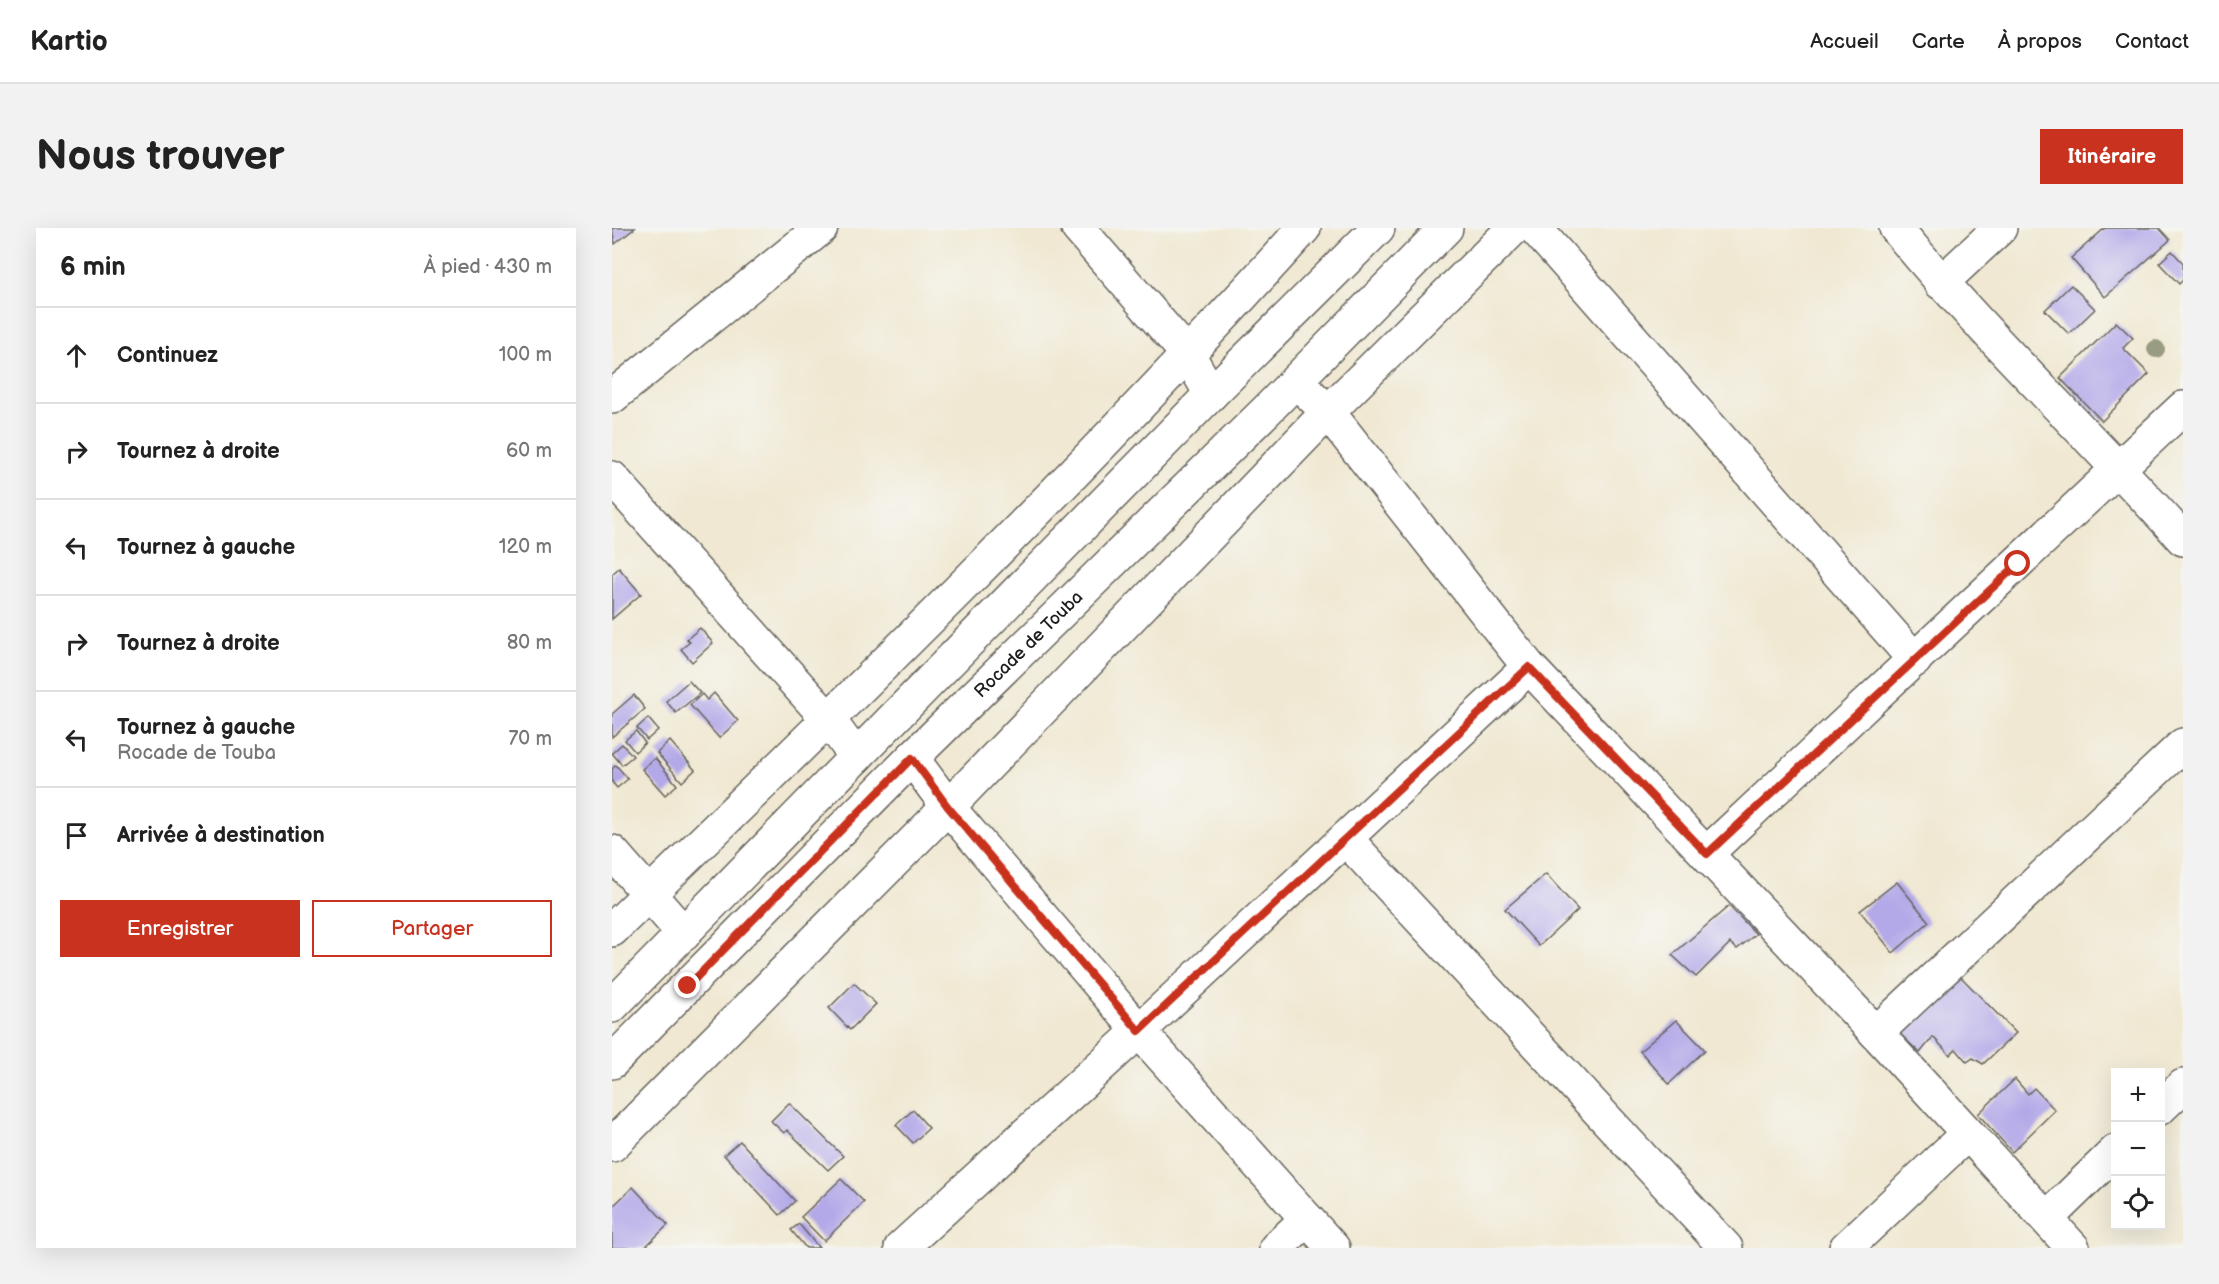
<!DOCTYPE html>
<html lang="fr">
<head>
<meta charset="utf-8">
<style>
	body { margin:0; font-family:"Balsamiq Sans",sans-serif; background:#f2f2f2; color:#222 }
	.controls { position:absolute; right:18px; bottom:18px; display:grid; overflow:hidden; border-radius:0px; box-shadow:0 6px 24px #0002 }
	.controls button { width:54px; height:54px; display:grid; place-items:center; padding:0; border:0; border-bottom:2px solid #e0e0e0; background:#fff; color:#222; font:30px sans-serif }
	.stop { position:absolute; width:18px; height:18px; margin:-14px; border:4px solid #c8321e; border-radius:50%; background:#fff }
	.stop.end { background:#c8321e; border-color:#fff; box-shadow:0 2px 6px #0008 }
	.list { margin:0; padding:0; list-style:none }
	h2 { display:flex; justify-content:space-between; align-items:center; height:78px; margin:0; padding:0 24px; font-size:26px }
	h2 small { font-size:20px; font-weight:400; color:#767676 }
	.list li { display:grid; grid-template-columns:39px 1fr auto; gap:18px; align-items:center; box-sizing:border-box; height:96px; padding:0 24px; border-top:2px solid #e0e0e0 }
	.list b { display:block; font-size:22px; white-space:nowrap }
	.list p { margin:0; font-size:20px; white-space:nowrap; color:#767676 }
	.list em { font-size:20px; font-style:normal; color:#767676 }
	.actions { display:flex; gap:12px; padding:18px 24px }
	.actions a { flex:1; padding:14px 0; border:2px solid #c8321e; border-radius:0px; text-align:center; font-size:21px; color:#c8321e }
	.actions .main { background:#c8321e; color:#fff }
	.icon { flex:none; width:33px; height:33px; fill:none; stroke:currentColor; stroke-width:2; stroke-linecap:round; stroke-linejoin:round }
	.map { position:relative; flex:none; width:1571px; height:1020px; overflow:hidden; border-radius:0px }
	header { display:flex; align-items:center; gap:36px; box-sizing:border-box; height:84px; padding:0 30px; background:#fff; border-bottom:2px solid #e0e0e0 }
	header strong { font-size:28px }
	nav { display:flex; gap:33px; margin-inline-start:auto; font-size:21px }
	.intro { display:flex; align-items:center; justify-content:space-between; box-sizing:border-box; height:144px; padding:0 36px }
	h1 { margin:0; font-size:42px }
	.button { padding:15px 27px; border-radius:0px; background:#c8321e; color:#fff; font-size:21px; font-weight:700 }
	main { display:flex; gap:36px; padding:0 36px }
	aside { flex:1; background:#fff; border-radius:0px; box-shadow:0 6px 24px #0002 }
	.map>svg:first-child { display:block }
</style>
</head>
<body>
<header>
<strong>Kartio</strong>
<nav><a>Accueil</a><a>Carte</a><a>À propos</a><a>Contact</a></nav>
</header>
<div class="intro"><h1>Nous trouver</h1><a class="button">Itinéraire</a></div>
<main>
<aside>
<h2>6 min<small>À pied · 430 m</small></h2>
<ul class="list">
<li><svg class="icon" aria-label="ahead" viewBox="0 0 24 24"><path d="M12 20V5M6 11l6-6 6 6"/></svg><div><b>Continuez</b></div><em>100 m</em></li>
<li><svg class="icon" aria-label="right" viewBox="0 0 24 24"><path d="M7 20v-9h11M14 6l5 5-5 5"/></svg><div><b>Tournez à droite</b></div><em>60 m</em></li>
<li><svg class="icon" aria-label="left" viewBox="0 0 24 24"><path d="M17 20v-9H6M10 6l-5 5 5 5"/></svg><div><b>Tournez à gauche</b></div><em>120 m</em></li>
<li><svg class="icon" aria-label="right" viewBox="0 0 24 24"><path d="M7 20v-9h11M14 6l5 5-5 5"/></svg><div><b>Tournez à droite</b></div><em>80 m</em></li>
<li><svg class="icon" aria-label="left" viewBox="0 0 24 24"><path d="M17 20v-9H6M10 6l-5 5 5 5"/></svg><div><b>Tournez à gauche</b><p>Rocade de Touba</p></div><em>70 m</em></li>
<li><svg class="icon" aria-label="arrive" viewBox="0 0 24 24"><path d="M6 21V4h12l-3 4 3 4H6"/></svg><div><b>Arrivée à destination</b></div></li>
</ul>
<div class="actions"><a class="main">Enregistrer</a><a>Partager</a></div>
</aside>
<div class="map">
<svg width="1571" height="1020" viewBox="0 0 1571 1020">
	<rect width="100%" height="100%" fill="#f6f6f2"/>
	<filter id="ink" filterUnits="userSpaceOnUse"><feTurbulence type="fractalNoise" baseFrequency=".0167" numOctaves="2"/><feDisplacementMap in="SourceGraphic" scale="12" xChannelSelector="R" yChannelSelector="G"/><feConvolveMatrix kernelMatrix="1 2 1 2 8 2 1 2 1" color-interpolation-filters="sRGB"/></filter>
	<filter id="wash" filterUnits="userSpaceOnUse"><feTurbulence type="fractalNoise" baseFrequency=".008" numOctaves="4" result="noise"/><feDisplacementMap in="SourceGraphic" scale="24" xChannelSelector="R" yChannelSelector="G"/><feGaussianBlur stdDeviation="1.35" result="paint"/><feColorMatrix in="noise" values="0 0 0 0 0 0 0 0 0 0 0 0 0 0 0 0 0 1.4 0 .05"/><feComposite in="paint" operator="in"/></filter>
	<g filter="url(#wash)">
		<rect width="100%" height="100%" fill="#f0e8d2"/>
		<g id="blocks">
			<g fill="#b3a8e8">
				<polygon points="0,0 23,0 3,16"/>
				<polygon points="1493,0 1547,0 1558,12 1493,69 1459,30"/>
				<polygon points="1560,23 1571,35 1571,52 1567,56 1547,35"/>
				<polygon points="1459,57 1483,81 1457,106 1433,82"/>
				<polygon points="1504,94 1521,110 1511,120 1537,146 1490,193 1448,150"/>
				<polygon points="7,340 29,366 0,391 0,346"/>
				<polygon points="88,400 101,415 80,434 69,421 78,414 75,411"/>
				<polygon points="77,453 88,465 64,485 54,473"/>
				<polygon points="102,465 126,493 107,510 78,477 90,466 95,472"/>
				<polygon points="22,467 33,481 0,509 0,486"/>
				<polygon points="36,490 46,502 35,512 25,500"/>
				<polygon points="24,503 33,515 23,524 13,512"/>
				<polygon points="58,513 83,542 70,554 45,525"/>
				<polygon points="10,516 21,528 10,537 0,525"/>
				<polygon points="43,530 65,557 53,567 30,541"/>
				<polygon points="4,537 16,551 5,560 0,554 0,541"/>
				<polygon points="934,646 966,682 927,718 893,681"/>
				<polygon points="1285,654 1317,694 1281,725 1248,683"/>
				<polygon points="1117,678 1144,706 1125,721 1118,715 1084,749 1060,727"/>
				<polygon points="1349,749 1404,805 1371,836 1361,830 1355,834 1344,821 1338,827 1321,809 1308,825 1286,804"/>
				<polygon points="242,755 264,776 238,802 217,780"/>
				<polygon points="1064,792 1093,822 1057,856 1028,823"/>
				<polygon points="1403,851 1416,866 1422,860 1443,882 1400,924 1366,886"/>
				<polygon points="177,875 231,928 216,942 175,902 172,905 159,893"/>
				<polygon points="301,882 317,900 301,915 284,897"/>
				<polygon points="128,913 183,973 168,987 112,927"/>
				<polygon points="229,951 252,974 212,1013 189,989"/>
				<polygon points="21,959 56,997 32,1020 0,1020 0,979"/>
				<polygon points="187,996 207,1020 194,1020 179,1002"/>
			</g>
		</g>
	</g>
	<g filter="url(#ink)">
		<use href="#blocks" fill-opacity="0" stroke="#66635c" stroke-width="1.5"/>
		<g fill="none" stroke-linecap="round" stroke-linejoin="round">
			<defs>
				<g id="minor">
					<polyline points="466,0 577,128 599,166"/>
					<polyline points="923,0 1303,432"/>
					<path d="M1284,0C1373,109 1477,206 1571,311"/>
					<polyline points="1329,55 1388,0"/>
					<polyline points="684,153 716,184 917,439 1264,805 1461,1020"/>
					<polyline points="0,169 209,0"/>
					<polyline points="0,250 217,492 244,529"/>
					<polyline points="300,530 336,579 527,803 721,1020"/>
					<polyline points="734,611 1114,1020"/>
					<polyline points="0,624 72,706"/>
					<polyline points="1095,625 1571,180"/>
					<path d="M0,702C236,473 472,244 692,0"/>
					<polyline points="1264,805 1571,517"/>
					<polyline points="1548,880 1571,858"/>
					<polyline points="0,917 336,579 716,184 902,0"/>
					<polyline points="1435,990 1504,923"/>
					<polyline points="289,1020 527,803 917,439"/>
					<polyline points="664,1020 695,991"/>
					<polyline points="1234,1020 1355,906"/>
				</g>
				<g id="major">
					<polyline points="0,778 599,166 766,0"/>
					<path id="s1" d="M0,834L300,530L655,182L834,0"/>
				</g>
			</defs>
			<use href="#minor" stroke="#66635c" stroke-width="36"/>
			<use href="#major" stroke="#66635c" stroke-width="36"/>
			<use href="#minor" stroke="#fff" stroke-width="33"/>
			<use href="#major" stroke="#fff" stroke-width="33"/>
		</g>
		<circle fill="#989c81" cx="1544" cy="121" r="9"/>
	</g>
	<g fill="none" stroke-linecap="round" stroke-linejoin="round" filter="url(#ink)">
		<polyline stroke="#c8321e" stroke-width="8" points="76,758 300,530 336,579 527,803 917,439 1095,626 1406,336"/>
	</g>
	<g text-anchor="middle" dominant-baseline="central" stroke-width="4.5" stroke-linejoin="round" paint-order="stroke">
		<g font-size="18" fill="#1c1c1c" stroke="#f6f6f2">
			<text stroke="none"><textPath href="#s1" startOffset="590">Rocade de Touba</textPath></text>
		</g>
	</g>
</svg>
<div class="controls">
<button>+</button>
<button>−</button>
<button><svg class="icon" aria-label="locate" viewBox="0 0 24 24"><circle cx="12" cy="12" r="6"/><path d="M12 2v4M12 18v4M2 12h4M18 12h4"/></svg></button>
</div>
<div class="stop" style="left:1406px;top:336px"></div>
<div class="stop end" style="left:76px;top:758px"></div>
</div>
</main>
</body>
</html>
